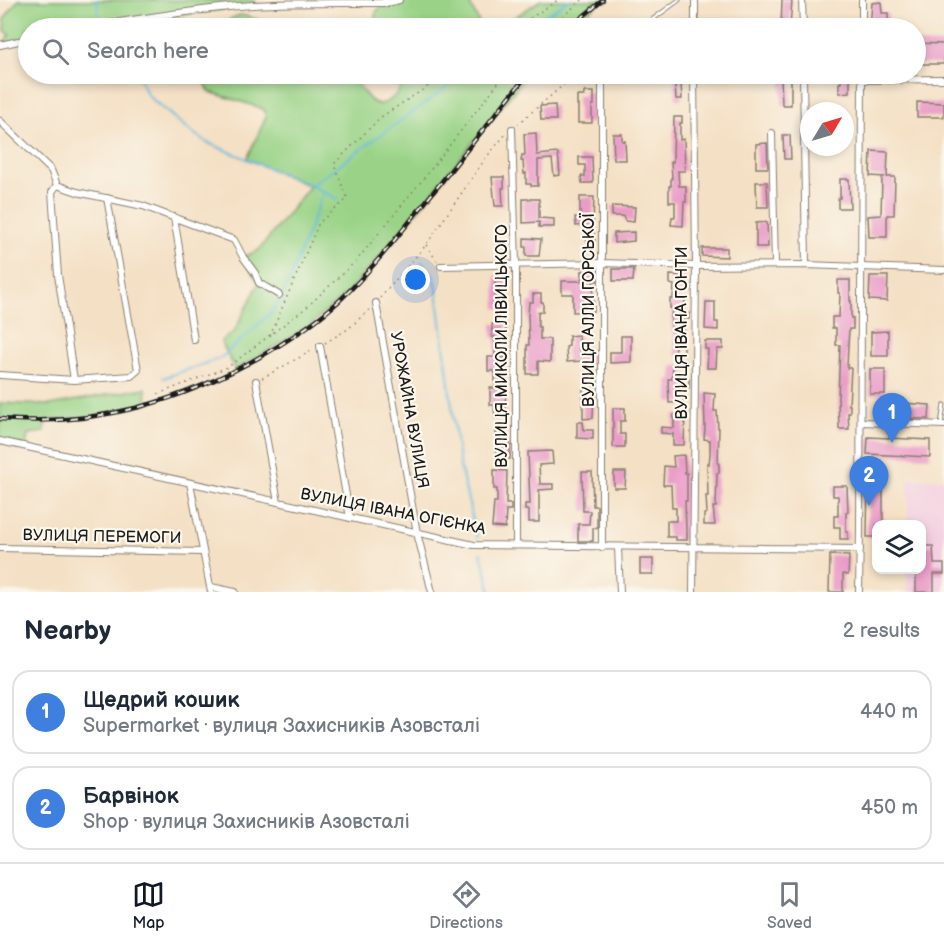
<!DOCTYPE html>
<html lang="en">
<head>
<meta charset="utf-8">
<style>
	body { margin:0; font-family:"Balsamiq Sans",sans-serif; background:#f2f2f3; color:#1f2937 }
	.controls { position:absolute; right:18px; bottom:18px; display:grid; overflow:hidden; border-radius:12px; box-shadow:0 3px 9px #0003 }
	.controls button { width:54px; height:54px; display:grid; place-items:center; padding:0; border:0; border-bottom:2px solid #e0e1e3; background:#fff; color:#1f2937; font:30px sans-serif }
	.compass { position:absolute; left:800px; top:102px; width:54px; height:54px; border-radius:50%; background:#fff; box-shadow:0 3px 9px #0003; rotate:52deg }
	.you { position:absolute; left:416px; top:280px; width:21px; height:21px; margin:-15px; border:4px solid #fff; border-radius:50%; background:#1a73e8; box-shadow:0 0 0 9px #1a73e833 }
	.badge { display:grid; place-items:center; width:39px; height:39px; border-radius:50%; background:#111827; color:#fff; font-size:20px; font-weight:700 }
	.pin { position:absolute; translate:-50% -50px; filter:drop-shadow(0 2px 3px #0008) }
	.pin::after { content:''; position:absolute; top:32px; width:21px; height:18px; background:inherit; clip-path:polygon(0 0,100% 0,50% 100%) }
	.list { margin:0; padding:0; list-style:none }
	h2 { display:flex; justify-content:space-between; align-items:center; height:78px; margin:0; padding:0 24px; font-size:26px }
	h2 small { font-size:20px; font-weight:400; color:#747a83 }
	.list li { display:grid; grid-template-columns:39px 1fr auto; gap:18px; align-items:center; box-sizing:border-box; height:84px; margin:0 12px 12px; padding:0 12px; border:2px solid #e0e1e3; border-radius:18px }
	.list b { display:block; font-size:22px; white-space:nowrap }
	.list p { margin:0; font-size:20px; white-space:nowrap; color:#747a83 }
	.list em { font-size:20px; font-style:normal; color:#747a83 }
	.icon { flex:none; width:33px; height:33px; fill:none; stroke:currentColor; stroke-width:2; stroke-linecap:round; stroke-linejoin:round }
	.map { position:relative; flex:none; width:944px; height:592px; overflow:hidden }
	.search { position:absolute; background:#fff; box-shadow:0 3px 9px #0003; left:18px; right:18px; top:18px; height:66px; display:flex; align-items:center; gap:15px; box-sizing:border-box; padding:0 21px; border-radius:33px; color:#747a83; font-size:22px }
	.sheet { height:270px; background:#fff }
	nav { display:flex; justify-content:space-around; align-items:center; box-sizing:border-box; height:84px; border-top:2px solid #e0e1e3; background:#fff; font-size:16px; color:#747a83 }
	nav a { display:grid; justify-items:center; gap:3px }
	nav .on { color:#111827 }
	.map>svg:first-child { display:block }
</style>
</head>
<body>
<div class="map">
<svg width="944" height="592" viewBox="0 0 944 592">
	<rect width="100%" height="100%" fill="#fbf7ec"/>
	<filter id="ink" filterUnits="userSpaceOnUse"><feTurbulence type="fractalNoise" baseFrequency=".0167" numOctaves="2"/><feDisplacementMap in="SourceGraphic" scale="12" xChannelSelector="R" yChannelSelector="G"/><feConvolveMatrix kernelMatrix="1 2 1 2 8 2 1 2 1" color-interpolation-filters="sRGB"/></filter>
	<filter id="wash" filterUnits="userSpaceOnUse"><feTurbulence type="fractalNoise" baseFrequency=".008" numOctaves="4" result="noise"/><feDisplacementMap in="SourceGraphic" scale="24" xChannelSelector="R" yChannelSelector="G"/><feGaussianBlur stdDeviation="1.35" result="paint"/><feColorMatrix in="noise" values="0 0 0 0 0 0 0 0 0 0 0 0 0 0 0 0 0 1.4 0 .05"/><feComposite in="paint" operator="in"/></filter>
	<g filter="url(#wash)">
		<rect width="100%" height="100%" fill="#f4e0c4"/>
		<polygon fill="#f3cfe0" points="908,479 944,479 944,592 907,592 907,570 922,570 922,524 908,524"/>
		<g fill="#9ad387" stroke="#5b7852" stroke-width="1.5">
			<polygon points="18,0 253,0 257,5 85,28 28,28 28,39 3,44 10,34 5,31 4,19"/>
			<path d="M399,0H468L482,28H379C378,28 375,19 375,18C374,7 391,2 399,0Z"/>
			<polygon points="541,0 603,0 569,28 498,28"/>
			<path d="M241,15L246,16L283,28H223C227,20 232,17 241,15Z"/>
			<path d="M207,74H351C356,81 367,100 375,103C384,107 402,94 401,82C401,79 399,76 398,74H528L394,240L348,292L307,328L235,370L221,341L234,332L259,283L243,257L259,250L310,186L247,159L266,117L265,111L261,108L210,92C205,86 204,81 207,74Z"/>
			<polygon points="146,388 147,404 94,417 45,421 45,432 28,434 26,447 0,441 0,403 50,405"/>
		</g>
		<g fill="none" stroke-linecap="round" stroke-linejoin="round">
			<g stroke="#5fb8dd" stroke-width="2">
				<polyline points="97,0 99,20"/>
				<polyline points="529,28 568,0"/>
				<path d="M137,74C142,80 143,88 148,95C153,101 160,106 166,111C180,123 193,134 208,143L311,185L339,200"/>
				<polyline points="311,185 466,74"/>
				<polyline points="421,262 432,273 436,283 459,462 477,538"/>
				<polyline points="163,378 221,358 272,312 285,291 324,191"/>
				<polyline points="481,553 491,592"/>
			</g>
		</g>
		<g id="blocks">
			<g fill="#ea9cc8">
				<polygon points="782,0 792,0 790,28 781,28"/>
				<polygon points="881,2 882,13 888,13 888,28 870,28 872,3"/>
				<polygon points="915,43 944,44 944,64 915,64"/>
				<polygon points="674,74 683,74 683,84 681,84 682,99 676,99"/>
				<polygon points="841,74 850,74 850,92 839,93 839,83 841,83"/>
				<polygon points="781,78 791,78 791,105 782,105"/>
				<polygon points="584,92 594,92 594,105 592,105 592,123 578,123 578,105 577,105 577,96 584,96"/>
				<polygon points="917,102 944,103 944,117 917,117"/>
				<polygon points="555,105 556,120 541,120 540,106"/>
				<polygon points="674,117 682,117 682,123 680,123 680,140 684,139 685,171 678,171 679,186 686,186 686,202 684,202 683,226 671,225 672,217 675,217 675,202 669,202 669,186 671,186 671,178 672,178 671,162 673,162"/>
				<polygon points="536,133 537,155 558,153 560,175 554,176 552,159 538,160 538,186 531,186 531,184 526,184 526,173 524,174 523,161 521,161 522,155 525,155 524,134"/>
				<polygon points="613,134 622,134 622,141 625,141 626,160 614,160"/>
				<polygon points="783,135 790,135 791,159 784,159"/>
				<polygon points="767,143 768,168 756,168 756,144"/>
				<polygon points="871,151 888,152 887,177 895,177 894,215 887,215 887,237 869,237 868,216 881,215 882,177 885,177 870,176"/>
				<polygon points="579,157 592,157 593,183 582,183 581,176 585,176 585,165 579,165"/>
				<polygon points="492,177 504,177 504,188 502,188 503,206 495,206"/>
				<polygon points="840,179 849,179 850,208 838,208 838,198 840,198"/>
				<polygon points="756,182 767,182 768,207 757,207"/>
				<polygon points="580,197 594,197 593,225 595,241 587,242 585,225 576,226 575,217 580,217"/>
				<polygon points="523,199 539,199 539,218 554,219 554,227 539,227 539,222 523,223"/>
				<polygon points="612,206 635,207 634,222 625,221 623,216 612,216"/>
				<polygon points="767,222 768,247 756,247 756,223"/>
				<polygon points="634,232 634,241 614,243 614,233"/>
				<polygon points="524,238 541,239 539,256 526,256 526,247 524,247"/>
				<polygon points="702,248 727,248 727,257 702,256"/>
				<polygon points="613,269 634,269 633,281 613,281"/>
				<polygon points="582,271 597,271 597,281 593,281 594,311 573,312 573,294 562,294 562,281 582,281"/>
				<polygon points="670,275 684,276 684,285 680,285 679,299 685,299 684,313 689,313 689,319 683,319 684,331 682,331 682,344 684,344 684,354 675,355 674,331 672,331 671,322 672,308 670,308 670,299 673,299 674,285 670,284"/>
				<polygon points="495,276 506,276 506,288 504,288 505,308 496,309"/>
				<polygon points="870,276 888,276 887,301 869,300"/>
				<polygon points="838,280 850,280 850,301 851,301 851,318 853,318 853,329 849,329 848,345 847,368 851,368 849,405 850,405 850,413 848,413 849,429 839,429 838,398 840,345 836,345 836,328 832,328 832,317 839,317 840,293 838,293"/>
				<polygon points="533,294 541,294 541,302 543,302 543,312 538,312 538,327 540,327 540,339 550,339 550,362 538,361 538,374 527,374 527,345 529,345 528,316 529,302 533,302"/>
				<polygon points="706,302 715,302 715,322 718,322 718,330 705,329"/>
				<polygon points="492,324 506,324 505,358 500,358 499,370 507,370 505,407 507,417 495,418 494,405 490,405 490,388 495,388 495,371 488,371 488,357 495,357 495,337 492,337"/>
				<polygon points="888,331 888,356 871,356 871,332"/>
				<polygon points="579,335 579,350 592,349 593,363 583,363 583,361 567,362 566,347 569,346 569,336"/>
				<polygon points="621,336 631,336 631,362 610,363 610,352 621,352"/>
				<polygon points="705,341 723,341 723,349 717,349 716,368 707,368 708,349 705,349"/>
				<polygon points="673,365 684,366 683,379 689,379 689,388 683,388 684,402 669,403 668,379 672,379"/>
				<rect x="870" y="369" width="15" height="25"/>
				<polygon points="594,388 593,418 583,419 583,389"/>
				<polygon points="704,393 715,394 714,411 717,411 718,428 719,428 718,464 719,464 719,473 717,473 716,507 713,507 715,525 704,525 704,514 707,513 706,496 708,496 707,463 709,464 710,454 710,440 704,439 705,428"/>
				<polygon points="889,402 930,405 929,419 888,418"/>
				<polygon points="613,408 625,408 625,421 620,421 620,434 625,434 625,447 613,447"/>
				<polygon points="674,415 685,415 684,445 673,445 673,434 661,433 661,427 674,428"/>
				<polygon points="577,422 583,422 584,430 593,430 593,439 577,438"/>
				<polygon points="505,430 507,443 510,443 510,459 496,459 496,450 498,450 496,431"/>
				<polygon points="868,437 930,440 930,457 867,454"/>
				<polygon points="552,451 553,464 539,465 540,484 553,484 553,489 539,490 539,522 529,522 529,510 525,510 525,504 530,504 528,452"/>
				<polygon points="684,455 685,473 687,473 687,501 685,501 686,530 687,530 687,540 676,540 676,537 667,537 667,521 676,521 676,508 672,508 671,485 663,485 664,466 674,467 673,456"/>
				<polygon points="494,470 507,471 506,504 511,504 511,510 506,510 505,528 492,527 494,502 497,502 497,489 494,489"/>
				<polygon points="582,472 592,472 593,506 597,506 597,528 593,528 593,541 578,541 578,524 589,524 590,511 583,511"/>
				<polygon points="614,472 626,472 625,488 614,488"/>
				<polygon points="868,476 883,477 883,525 876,525 876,537 867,537"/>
				<polygon points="833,486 847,486 848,512 846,512 846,532 848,532 848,539 840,539 840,527 834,527 834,516 838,516 838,496 833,496"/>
				<polygon points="921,546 933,546 934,564 944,564 944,574 934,574 934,592 916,592 916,570 921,570"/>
				<polygon points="830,555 849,556 848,575 843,574 843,592 829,592"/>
				<rect x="640" y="559" width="13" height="15"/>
			</g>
		</g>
	</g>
	<g filter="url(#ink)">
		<use href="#blocks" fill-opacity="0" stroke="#887e70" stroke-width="1.5"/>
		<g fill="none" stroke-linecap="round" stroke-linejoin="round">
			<defs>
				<g id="lane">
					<polyline points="641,28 679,0"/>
					<polyline points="941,424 944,405"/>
				</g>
				<g id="street">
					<polyline points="385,0 387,3 399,0"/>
					<polyline points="802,0 803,28"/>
					<path d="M85,28C141,18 196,9 253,5C297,2 342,3 387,3"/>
					<polyline points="695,28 695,0"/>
					<polyline points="862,28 862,0"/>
					<polyline points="0,45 28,39"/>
					<polyline points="803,74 806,265"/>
					<polyline points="862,80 944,79"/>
					<polyline points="0,121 51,170 57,185 77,192 143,206 234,240 243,257 255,273 259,283 279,295"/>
					<polyline points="512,129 516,264 516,545"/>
					<polyline points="772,133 775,265"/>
					<polyline points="174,217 194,340"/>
					<polyline points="441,266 602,263 696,266 806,265 944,270"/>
					<polyline points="376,303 417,533 432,592"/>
					<polyline points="320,346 350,518"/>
					<polyline points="0,375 74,380 58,275 52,192 57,185"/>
					<polyline points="74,380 131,376 138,370 107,198"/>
					<polyline points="256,381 278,502"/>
					<polyline points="861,422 944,425"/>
					<polyline points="0,441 474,545 860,549"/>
					<polyline points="190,483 211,592"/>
					<polyline points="602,547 602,74"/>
					<polyline points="618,547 620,592"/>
					<polyline points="0,548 203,552"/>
					<polyline points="211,587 235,592"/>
					<polyline points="693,592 696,266 694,74"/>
					<polyline points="859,592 860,529 862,74"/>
				</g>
			</defs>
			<use href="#lane" stroke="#887e70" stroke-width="5"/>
			<use href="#street" stroke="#887e70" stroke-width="8"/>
			<g stroke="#887e70" stroke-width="1.5" stroke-dasharray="1.5 4.5" stroke-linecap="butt">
				<polyline points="515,28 558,0"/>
				<polyline points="549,28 582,0"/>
				<polyline points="518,124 576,74"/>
				<polyline points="426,245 437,261"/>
				<polyline points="380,298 426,245 485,159 505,135"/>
				<polyline points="270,336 318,225 322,220 346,200 347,197 334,165 335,163 381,117 447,74"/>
				<polyline points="325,343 348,329 371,308"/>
				<polyline points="262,378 313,350"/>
				<polyline points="158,394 228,367 307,307 357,260 428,173 505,74"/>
			</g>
			<use href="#lane" stroke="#fff" stroke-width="3"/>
			<use href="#street" stroke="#fff" stroke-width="6"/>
			<defs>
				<g id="rail">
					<polyline points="569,28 603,0"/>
					<path d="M0,419C96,427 182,402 265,354C292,338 316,322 339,301C370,272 396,238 423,205C458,161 493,117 528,74"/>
				</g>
			</defs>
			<use href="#rail" stroke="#1c1c1c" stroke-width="4.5"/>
			<use href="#rail" stroke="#fbf7ec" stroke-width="2" stroke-dasharray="7" stroke-linecap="butt"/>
		</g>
	</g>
	<g text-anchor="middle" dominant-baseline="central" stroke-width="4.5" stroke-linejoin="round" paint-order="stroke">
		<g font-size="16" fill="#1c1c1c" stroke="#fbf7ec">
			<text transform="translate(589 310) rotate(-90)">ВУЛИЦЯ АЛЛИ ГОРСЬКОЇ</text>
			<text transform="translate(682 333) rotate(-90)">ВУЛИЦЯ ІВАНА ГОНТИ</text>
			<text transform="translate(502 346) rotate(-90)">ВУЛИЦЯ МИКОЛИ ЛІВИЦЬКОГО</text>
			<text transform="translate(409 410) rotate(80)">УРОЖАЙНА ВУЛИЦЯ</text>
			<text transform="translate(393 512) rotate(11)">ВУЛИЦЯ ІВАНА ОГІЄНКА</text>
			<text transform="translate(102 537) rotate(1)">ВУЛИЦЯ ПЕРЕМОГИ</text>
		</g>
	</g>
</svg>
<div class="controls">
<button><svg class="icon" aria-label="layers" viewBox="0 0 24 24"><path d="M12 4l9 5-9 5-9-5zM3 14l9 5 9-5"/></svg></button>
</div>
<svg class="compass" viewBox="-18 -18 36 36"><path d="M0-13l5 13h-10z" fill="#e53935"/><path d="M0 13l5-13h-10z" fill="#747a83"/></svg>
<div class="you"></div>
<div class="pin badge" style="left:892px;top:443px;background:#3f7fe0">1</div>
<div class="pin badge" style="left:869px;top:506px;background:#3f7fe0">2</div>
<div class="search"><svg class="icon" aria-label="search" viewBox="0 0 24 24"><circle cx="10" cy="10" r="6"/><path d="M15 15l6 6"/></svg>Search here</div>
</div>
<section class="sheet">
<h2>Nearby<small>2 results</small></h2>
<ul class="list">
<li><span class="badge" style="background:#3f7fe0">1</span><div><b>Щедрий кошик</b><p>Supermarket · вулиця Захисників Азовсталі</p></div><em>440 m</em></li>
<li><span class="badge" style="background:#3f7fe0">2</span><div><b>Барвінок</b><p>Shop · вулиця Захисників Азовсталі</p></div><em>450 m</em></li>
</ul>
</section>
<nav>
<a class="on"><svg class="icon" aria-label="map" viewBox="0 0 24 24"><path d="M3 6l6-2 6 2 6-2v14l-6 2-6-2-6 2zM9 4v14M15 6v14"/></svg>Map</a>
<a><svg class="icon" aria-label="directions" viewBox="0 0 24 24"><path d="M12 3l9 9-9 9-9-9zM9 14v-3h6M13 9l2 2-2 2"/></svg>Directions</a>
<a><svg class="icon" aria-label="saved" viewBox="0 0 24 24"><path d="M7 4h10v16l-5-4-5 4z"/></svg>Saved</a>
</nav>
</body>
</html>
